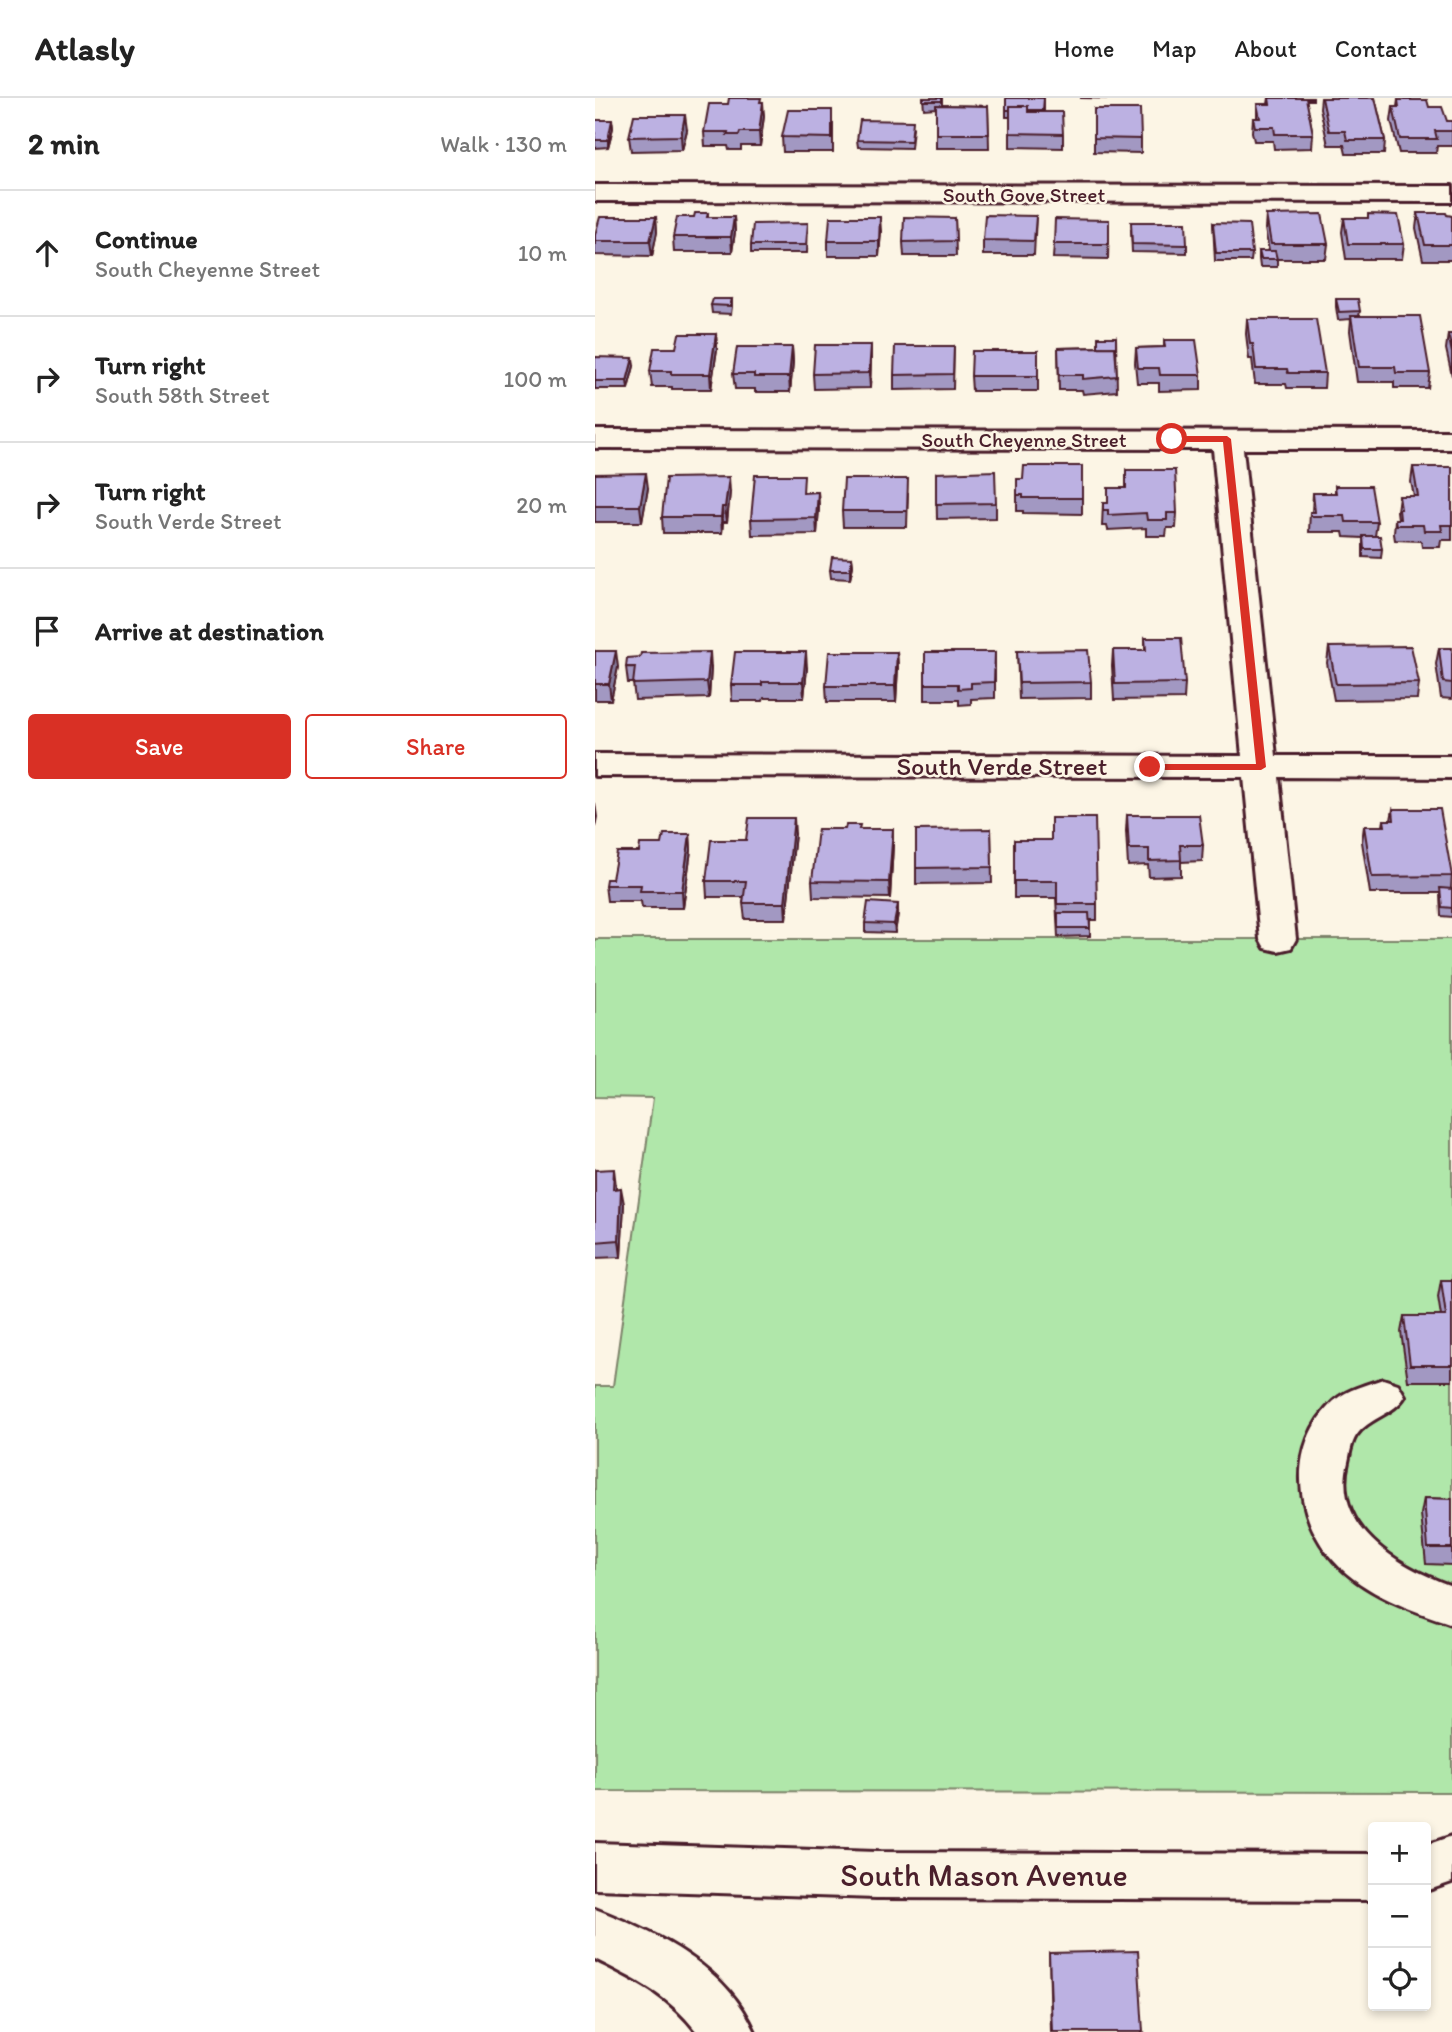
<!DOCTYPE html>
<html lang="en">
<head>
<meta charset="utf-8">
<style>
	body { margin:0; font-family:Itim,sans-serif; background:#f6f6f6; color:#222 }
	.controls { position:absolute; right:21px; bottom:21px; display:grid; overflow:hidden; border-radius:7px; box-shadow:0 4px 10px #0003 }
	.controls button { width:63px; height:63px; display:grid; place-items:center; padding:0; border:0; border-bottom:2px solid #e0e0e0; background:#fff; color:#222; font:35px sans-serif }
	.stop { position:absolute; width:21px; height:21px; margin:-16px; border:5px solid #d93025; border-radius:50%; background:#fff }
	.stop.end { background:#d93025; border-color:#fff; box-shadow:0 2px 7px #0008 }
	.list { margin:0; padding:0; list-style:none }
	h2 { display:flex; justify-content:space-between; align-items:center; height:91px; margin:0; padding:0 28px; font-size:30px }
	h2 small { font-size:23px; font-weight:400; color:#767676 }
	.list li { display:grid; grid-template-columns:46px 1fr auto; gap:21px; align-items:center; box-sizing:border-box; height:126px; padding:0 28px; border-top:2px solid #e0e0e0 }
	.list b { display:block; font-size:26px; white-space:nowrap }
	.list p { margin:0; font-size:23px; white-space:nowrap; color:#767676 }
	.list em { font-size:23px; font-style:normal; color:#767676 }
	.actions { display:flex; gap:14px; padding:21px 28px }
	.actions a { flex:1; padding:16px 0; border:2px solid #d93025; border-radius:7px; text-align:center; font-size:24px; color:#d93025 }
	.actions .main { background:#d93025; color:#fff }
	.icon { flex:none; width:38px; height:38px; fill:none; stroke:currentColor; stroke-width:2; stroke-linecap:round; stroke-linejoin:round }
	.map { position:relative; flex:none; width:857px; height:1934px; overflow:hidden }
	header { display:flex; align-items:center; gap:42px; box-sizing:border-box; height:98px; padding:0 35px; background:#fff; border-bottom:2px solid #e0e0e0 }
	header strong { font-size:33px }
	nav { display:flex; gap:38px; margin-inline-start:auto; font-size:24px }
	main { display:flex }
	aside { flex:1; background:#fff }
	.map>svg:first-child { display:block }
</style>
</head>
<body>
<header>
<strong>Atlasly</strong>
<nav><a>Home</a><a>Map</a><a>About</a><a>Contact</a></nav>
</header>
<main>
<aside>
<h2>2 min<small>Walk · 130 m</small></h2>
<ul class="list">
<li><svg class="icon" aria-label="ahead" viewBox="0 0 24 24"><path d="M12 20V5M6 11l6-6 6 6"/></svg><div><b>Continue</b><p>South Cheyenne Street</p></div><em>10 m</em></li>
<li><svg class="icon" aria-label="right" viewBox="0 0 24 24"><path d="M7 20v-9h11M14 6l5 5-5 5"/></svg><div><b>Turn right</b><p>South 58th Street</p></div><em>100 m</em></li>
<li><svg class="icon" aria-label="right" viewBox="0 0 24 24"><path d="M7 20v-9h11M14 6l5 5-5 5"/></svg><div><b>Turn right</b><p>South Verde Street</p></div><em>20 m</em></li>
<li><svg class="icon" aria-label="arrive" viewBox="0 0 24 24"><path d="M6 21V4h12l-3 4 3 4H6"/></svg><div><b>Arrive at destination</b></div></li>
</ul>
<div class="actions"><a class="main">Save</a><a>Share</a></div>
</aside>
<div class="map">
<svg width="857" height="1934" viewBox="0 0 857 1934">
	<rect width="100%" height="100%" fill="#fcf5e5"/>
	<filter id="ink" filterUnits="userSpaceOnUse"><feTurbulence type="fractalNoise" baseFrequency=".0143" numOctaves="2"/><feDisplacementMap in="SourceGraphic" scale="14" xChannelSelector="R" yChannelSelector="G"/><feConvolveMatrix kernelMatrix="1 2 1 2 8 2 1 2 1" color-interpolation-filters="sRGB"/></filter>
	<g filter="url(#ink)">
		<polygon fill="#b0e7aa" stroke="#7d836a" stroke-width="2" points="0,841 857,841 857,1694 0,1693 0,1288 18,1288 58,1000 0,999"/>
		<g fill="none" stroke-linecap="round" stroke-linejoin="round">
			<defs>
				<g id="minor">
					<polygon points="0,87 857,88 857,104 0,103"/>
					<polygon points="0,332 857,333 857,351 648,351 681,658 857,658 857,680 684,679 701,841 696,850 683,853 670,850 665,841 649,679 0,678 0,656 647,658 618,351 0,350"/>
					<path d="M788,1281L803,1286L810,1298C799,1317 774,1319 761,1338C756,1346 755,1355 753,1364C736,1430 804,1469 857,1488V1526C816,1512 770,1497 739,1463C699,1419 691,1347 739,1303C753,1291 771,1287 788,1281Z"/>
					<polygon points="857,1738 857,1784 831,1793 831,1747"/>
					<polygon points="0,1745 281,1754 778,1756 778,1802 281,1800 0,1791"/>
					<path d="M0,1811C64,1836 131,1868 160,1934H102C73,1896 41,1882 0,1861Z"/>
				</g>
			</defs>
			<use href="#minor" stroke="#4a1f2b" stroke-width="6"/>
			<use href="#minor" fill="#fcf5e5" fill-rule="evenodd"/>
		</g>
		<g fill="#a298c2" stroke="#4a1f2b" stroke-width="2">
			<polygon points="328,0 347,0 347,7 393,8 394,50 341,50 341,10 329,11"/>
			<polygon points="411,0 449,0 449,14 468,36 468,50 415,49 415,19 411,19"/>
			<polygon points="485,0 540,0 540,1"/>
			<polygon points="674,0 718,0 718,2 711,2 718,36 717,50 679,51 678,43 659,43 657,34 658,20 662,20 662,6 673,6"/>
			<polygon points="726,0 780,0 790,42 789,56 751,56 749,47 733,47 725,10"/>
			<polygon points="803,2 834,9 852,23 857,23 857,48 842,48 841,55 804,55 796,23 798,9 802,9"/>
			<polygon points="166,4 169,18 165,48 146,48 146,52 134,52 133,48 110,48 109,34"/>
			<polygon points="499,11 546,41 546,55 499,54"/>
			<polygon points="0,22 17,22 18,30 13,49 0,50"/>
			<polygon points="238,26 238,54 188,54 187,39"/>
			<polygon points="318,30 316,50 263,49 262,42"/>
			<polygon points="92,32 87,52 36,53 34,39"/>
			<polygon points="113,115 113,119 139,119 140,134 137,154 79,154 78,139 99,119"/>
			<polygon points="823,115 857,118 857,162 828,162 821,130"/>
			<polygon points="671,117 733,146 731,161 682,161 682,169 665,169 664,161 664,153 674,153 670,131"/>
			<polygon points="441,118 439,157 388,157 388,142"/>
			<polygon points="61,119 62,134 57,158 0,157 0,137"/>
			<polygon points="360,120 361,158 309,158 308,144"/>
			<polygon points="749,120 773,120 809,146 807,161 751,161 747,134"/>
			<polygon points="514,122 513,161 458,160 459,146"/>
			<polygon points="213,125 212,155 156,155 156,147"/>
			<polygon points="618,125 657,155 656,163 620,163"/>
			<polygon points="536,132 592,147 592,155 537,154"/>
			<polygon points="286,133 284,158 233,158 233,143"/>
			<polygon points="137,201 137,209 136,216 117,215 116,207"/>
			<polygon points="741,201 765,213 764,218 835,275 833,290 799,290 799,284 762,284 755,233 756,221 743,222 741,209"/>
			<polygon points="652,221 730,275 729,290 692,290 691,286 660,286 657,261 654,261 651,236"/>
			<polygon points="121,236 122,251 116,291 77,291 77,289 57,289 55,273 81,250"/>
			<polygon points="853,236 857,236 857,278 851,251"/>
			<polygon points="521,239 522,293 488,296 487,292 464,292 463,250 503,249"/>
			<polygon points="569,242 606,277 606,292 564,293 564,285 542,285 540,265 541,250 569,249"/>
			<polygon points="276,247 276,262 275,290 219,291 218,276"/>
			<polygon points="359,248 358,291 299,292 299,277"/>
			<polygon points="197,249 198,264 195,294 160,294 160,291 140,291 138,276"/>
			<polygon points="443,253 443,293 377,293 376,278"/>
			<polygon points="0,259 39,268 33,291 0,291"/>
			<polygon points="487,368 487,416 428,415 428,413 422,413 422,381 428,381"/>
			<polygon points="818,369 857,369 857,442 846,442 845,449 827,449 826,443 800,442 799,436 800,421 803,421 802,413 804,398 819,398 816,384"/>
			<polygon points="531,372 582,415 581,430 572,430 571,438 551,438 551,430 513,432 512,428 507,428 508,405 513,405 531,390"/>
			<polygon points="341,375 401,405 401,420 342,421"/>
			<polygon points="0,376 53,390 47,424 0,424"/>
			<polygon points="740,388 782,424 780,438 787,451 786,460 768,459 768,440 749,439 748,434 714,434 715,414 717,414 718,395 740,395"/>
			<polygon points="135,394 132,424 128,424 127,435 68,435 67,419"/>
			<polygon points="210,394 223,394 224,410 222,436 157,437 156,421"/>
			<polygon points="313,396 312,429 248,429 247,413"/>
			<polygon points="257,460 258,468 255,481 236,480 235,472"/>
			<polygon points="550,540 590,585 589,601 519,602 517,568 518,552 550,552"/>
			<polygon points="734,549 824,585 822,601 739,602 732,565"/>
			<polygon points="844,550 857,550 857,601 846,600 841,566"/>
			<polygon points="0,553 23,569 16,602 0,602"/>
			<polygon points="422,553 496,584 496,600 424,601"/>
			<polygon points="302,554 303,569 301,604 232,604 231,588"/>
			<polygon points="400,554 400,600 376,601 376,606 364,607 364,602 330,602 330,586"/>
			<polygon points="31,569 116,570 114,600 40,602 38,585 33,585"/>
			<polygon points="212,570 209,600 169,600 168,603 137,603 136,587"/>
			<polygon points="798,711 857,776 856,791 857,791 857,819 846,818 845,795 775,795 767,744 769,728 788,728 789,722 796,722"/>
			<polygon points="532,717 608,747 607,763 586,764 586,778 554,779 553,767 533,768 531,733"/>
			<polygon points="265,731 298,747 295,800 218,799 217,783"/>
			<polygon points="396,731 397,785 321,786 321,770"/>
			<polygon points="95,736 96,752 88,810 47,810 46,803 12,803 10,787 44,754"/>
			<polygon points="200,736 191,821 150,821 148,805 149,799 112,799 111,783 151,742"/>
			<polygon points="419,742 502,806 502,822 495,822 495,838 463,839 461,800 419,800"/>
			<polygon points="303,815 300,835 270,834 270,825"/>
			<polygon points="0,1072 21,1088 21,1090 29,1106 26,1159 0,1160"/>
			<polygon points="846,1182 857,1182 857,1283 813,1283 806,1234 809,1218 846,1218 843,1199"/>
			<polygon points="829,1400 857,1401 857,1467 831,1466 826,1416"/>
			<polygon points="454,1855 548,1934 456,1934"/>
		</g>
		<g fill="#847c9e" stroke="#4a1f2b" stroke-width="2">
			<polygon points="168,4 169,18 165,48 164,34"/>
			<polygon points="90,17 92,32 87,52 86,38"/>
			<polygon points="17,22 18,30 13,49 13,42"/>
			<polygon points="61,119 62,134 57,158 55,143"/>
			<polygon points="139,119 140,134 137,154 136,139"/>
			<polygon points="285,119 286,133 284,158 284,143"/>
			<polygon points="121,236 122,251 116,291 115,276"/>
			<polygon points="276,247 276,262 275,290 274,275"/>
			<polygon points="197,249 198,264 195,294 194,279"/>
			<polygon points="38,260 39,268 33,291 32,283"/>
			<polygon points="51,375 53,390 47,424 45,408"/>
			<polygon points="134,379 135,394 132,424 130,409"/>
			<polygon points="223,394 224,410 222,436 221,420"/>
			<polygon points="127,409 128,424 127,435 126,419"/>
			<polygon points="257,460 258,468 255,481 255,472"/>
			<polygon points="21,553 23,569 16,602 14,586"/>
			<polygon points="115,554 116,570 114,600 112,584"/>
			<polygon points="211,554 212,570 209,600 208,584"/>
			<polygon points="302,554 303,569 301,604 300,588"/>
			<polygon points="0,705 2,719 0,729"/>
			<polygon points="199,720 200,736 191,821 190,805"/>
			<polygon points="298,731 298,747 295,800 294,784"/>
			<polygon points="95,736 96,752 88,810 87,793"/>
			<polygon points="303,806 303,815 300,835 299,826"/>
			<polygon points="19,1071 21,1088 20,1107 18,1091"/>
			<polygon points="26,1090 29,1106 26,1159 24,1142"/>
		</g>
		<g fill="#bcb1e2" stroke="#4a1f2b" stroke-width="2">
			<polygon points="134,0 166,0 165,4 168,4 164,34 145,34 144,37 132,37 133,34 109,34 114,6 133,6"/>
			<rect x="328" y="0" width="19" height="3"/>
			<polygon points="411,0 449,0 448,12 433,12 433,8 415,8 415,12 411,12"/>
			<polygon points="674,0 711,0 718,36 680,36 679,29 660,29 658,20 665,20 662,6 675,6"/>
			<polygon points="727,0 780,0 790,42 752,42 750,33 734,33"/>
			<polygon points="803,2 832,2 834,9 847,9 852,23 857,23 857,33 840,33 842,41 805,41 798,9 804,9"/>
			<polygon points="341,7 393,8 394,36 341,36"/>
			<polygon points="415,8 433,8 433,14 467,14 468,36 415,35"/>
			<polygon points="499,11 545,11 546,41 499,40"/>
			<polygon points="193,12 237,12 237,40 187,39"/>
			<polygon points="39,17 90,17 86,38 34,39"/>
			<polygon points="0,22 17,22 13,42 0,42"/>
			<polygon points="265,22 318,23 316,43 262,42"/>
			<polygon points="100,115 113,115 112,119 139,119 136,139 78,139 82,119 99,119"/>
			<polygon points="823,115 851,115 852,117 857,118 857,147 830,147"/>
			<polygon points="727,116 733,146 676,146 671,117"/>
			<polygon points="773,116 803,117 809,146 753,146 749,120 773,120"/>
			<polygon points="390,117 441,118 439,143 388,142"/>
			<polygon points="5,119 61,119 55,143 0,143 0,137"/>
			<polygon points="235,119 285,119 284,143 233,143"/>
			<polygon points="309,119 360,120 361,143 308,144"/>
			<polygon points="460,121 514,122 514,146 459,146"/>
			<polygon points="536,124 591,124 592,147 537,146"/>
			<polygon points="213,125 211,147 156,147 158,126"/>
			<polygon points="618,125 654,126 657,155 621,155"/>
			<polygon points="664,153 680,153 682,161 666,161"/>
			<polygon points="118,201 137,201 135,208 116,207"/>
			<polygon points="741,201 763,201 765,213 744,214"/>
			<polygon points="756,218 825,218 835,275 801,275 800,269 764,269"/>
			<polygon points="652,221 721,221 730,275 693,275 692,271 661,271 658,246 655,246"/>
			<polygon points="84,236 121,236 115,276 76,276 76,273 55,273 59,250 81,250"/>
			<polygon points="853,236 857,236 857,255"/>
			<polygon points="503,239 521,239 521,250 503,249"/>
			<polygon points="569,242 601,242 606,277 565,277 564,270 543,270 541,250 570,249"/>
			<polygon points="220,247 276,247 274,275 218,276"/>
			<polygon points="300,248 359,248 358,276 299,277"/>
			<polygon points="142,249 197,249 194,279 159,279 159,276 138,276"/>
			<polygon points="520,249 522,278 488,281 488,277 464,277 463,250"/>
			<polygon points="377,253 443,253 443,278 376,278"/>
			<polygon points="0,259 38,260 32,283 0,283"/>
			<polygon points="429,368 487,368 487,400 428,400 428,397 422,397 422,381 428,381"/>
			<polygon points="818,369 857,369 857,427 846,427 847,433 829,433 828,427 801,427 800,421 805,421 804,411 806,411 804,398 823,398"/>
			<polygon points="531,372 580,372 582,415 572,415 572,422 552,422 551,415 513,417 513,412 508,412 508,405 513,405 513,390 531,390"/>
			<polygon points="400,373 401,405 341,406 341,375"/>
			<polygon points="51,375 45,408 0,408 0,376"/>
			<polygon points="160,377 209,377 208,395 223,394 221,420 156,421"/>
			<polygon points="134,379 130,409 127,409 126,419 67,419 71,380"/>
			<polygon points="249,381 313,381 312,413 247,413"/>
			<polygon points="740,388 776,388 782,424 751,424 750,418 715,418 715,414 720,414 718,395 741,395"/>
			<polygon points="768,438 785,438 787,451 769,451"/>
			<polygon points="237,459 257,460 255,472 235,472"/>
			<polygon points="550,540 586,540 590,585 520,586 518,552 551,552"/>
			<polygon points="816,548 824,585 741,586 734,549"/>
			<polygon points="844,550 857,550 857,585 848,584"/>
			<polygon points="493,552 496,584 424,585 422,553"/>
			<polygon points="0,553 21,553 14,586 0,586"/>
			<polygon points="115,554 112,584 38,586 40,569 31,569 32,560 45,559 46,555"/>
			<polygon points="140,554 211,554 208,584 167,584 167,587 136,587"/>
			<polygon points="234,554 302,554 300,588 231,588"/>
			<polygon points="330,554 400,554 399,584 376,585 376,590 363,591 363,586 330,586"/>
			<polygon points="798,711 845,711 857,778 777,779 769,728 790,728 789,722 799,722"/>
			<polygon points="532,717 604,717 608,747 585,747 586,762 554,763 554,751 534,751"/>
			<polygon points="154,720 199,720 190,805 148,805 151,783 111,783 116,742 151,742"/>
			<polygon points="456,720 500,720 502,806 462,806 462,783 419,783 419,742 456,742"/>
			<polygon points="251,727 265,727 264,731 298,731 294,784 217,783 223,731 250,731"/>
			<polygon points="396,731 397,769 321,770 321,732"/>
			<polygon points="69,736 95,736 87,793 45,793 46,787 10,787 11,781 17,781 22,754 44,754 45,746 67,746"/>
			<polygon points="845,790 857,791 857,810 847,809"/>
			<polygon points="273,804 303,806 299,826 270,825"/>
			<polygon points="463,815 494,815 495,830 463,830"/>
			<polygon points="19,1071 18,1091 26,1090 24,1142 0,1144 0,1072"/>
			<polygon points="846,1182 857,1182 857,1267 815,1267 809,1218 851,1218"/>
			<polygon points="829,1400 857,1401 857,1450 833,1450"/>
			<polygon points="543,1853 548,1934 457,1934 454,1855"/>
		</g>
	</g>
	<polygon fill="#d93025" points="632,338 636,341 671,669 666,672 555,672 552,671 552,666 661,666 628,344 577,344 573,341 577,338"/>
	<g text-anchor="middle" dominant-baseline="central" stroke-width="5" stroke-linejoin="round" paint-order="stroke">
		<g font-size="21" fill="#4a1f2b" stroke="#fcf5e5">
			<text x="429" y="96">South Gove Street</text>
			<text x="429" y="341">South Cheyenne Street</text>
		</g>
		<g font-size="26" fill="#4a1f2b" stroke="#fcf5e5">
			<text x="407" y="668">South Verde Street</text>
		</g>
		<g font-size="32" fill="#4a1f2b" stroke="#fcf5e5">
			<text x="389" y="1777">South Mason Avenue</text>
		</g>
	</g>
</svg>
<div class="controls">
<button>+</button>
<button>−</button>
<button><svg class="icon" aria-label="locate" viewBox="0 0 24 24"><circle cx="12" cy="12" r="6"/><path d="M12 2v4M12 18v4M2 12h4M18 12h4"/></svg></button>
</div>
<div class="stop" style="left:577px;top:341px"></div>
<div class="stop end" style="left:555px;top:669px"></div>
</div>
</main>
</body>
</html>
